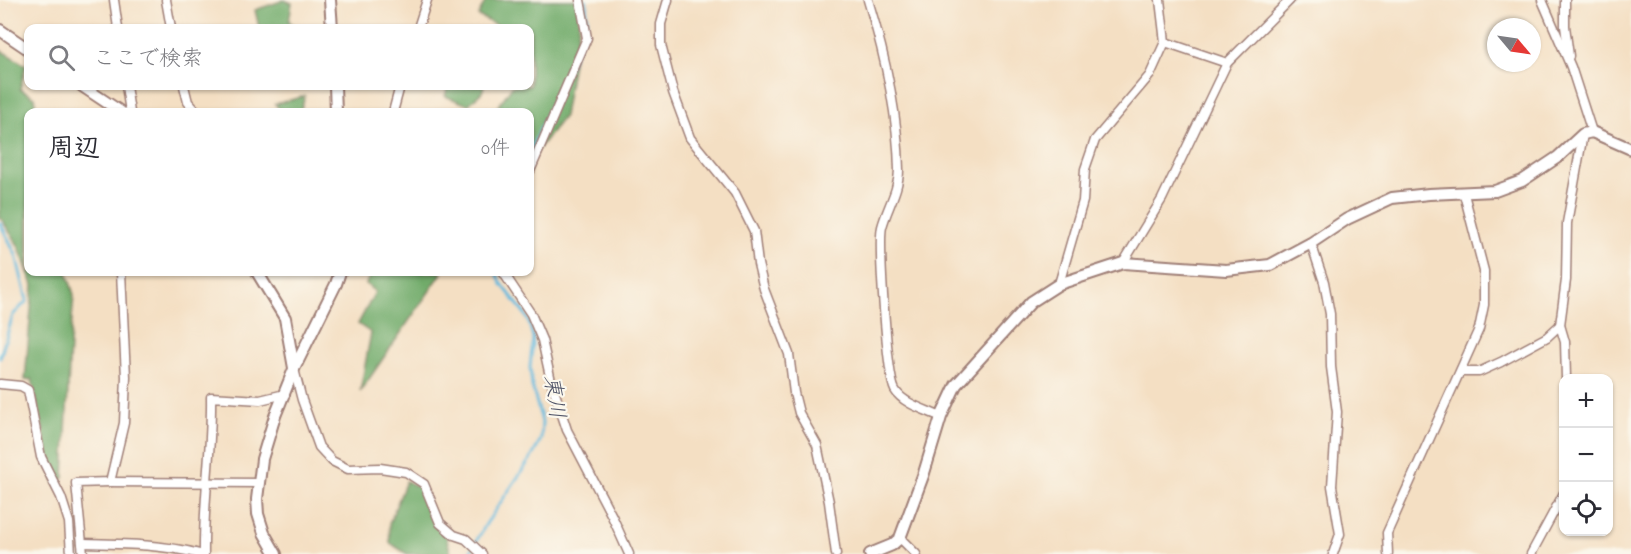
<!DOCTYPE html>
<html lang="ja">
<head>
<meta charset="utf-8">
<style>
	body { margin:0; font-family:"Indie Flower","Klee One",sans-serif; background:#f2f2f3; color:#2b2b33 }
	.controls { position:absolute; right:18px; bottom:18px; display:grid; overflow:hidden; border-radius:12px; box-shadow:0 2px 4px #0004 }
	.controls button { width:54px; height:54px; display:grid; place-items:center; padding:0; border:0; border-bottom:2px solid #e1e1e2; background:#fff; color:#2b2b33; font:30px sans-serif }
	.compass { position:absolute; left:1487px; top:18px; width:54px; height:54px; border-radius:50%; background:#fff; box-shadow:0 2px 4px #0004; rotate:119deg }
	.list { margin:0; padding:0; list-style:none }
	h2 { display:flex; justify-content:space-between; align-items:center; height:78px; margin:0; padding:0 24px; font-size:26px }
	h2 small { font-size:20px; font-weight:400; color:#7c7c81 }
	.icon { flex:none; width:33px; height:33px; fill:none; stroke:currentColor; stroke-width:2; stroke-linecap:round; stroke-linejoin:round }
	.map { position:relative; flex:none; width:1631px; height:554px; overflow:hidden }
	.search { position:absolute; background:#fff; box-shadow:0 2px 4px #0004; left:24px; top:24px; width:510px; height:66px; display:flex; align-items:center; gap:15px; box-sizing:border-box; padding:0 21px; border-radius:12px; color:#7c7c81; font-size:22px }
	.panel { position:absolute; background:#fff; box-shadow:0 2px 4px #0004; left:24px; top:108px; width:510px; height:168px; border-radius:12px }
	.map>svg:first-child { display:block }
</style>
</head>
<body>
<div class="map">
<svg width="1631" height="554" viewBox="0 0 1631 554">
	<rect width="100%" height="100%" fill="#fbf7ec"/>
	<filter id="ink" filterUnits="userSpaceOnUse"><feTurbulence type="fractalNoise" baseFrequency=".0167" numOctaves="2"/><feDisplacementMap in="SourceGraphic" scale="12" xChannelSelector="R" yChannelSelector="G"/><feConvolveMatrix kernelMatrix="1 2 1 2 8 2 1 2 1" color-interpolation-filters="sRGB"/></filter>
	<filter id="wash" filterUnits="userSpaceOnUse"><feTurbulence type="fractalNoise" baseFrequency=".008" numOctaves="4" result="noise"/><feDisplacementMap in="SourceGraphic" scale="24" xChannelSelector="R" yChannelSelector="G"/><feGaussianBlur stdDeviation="1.35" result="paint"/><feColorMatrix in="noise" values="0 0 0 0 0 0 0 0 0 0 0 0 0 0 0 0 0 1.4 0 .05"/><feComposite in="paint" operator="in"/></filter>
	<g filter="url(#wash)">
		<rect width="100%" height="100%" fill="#f4dfc3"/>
		<g fill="#71ab6a" stroke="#5e654a" stroke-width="1.5">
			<polygon points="284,0 292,3 289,21 296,28 259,28 255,10"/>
			<polygon points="486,0 578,0 579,27 564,116 530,160 530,112 494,112 512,86 530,86 530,28 502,28 478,16"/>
			<polygon points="0,50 26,65 20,89 35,97 35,112 28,112 28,272 67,272 74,295 70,344 64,478 55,484 32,379 25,380 33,285 18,245 0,217"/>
			<polygon points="448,86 484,86 482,92 468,105 445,96"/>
			<polygon points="305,96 300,112 282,112 275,104"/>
			<polygon points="371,272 440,272 442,273 360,392 371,333 358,324 375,292 366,284"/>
			<polygon points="406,481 421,488 435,525 446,536 451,554 407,554 390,543 389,524"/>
		</g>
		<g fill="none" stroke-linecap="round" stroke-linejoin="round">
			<g stroke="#5fb8dd" stroke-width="3">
				<polyline points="586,0 587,21"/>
				<polyline points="530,151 584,33"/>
				<polyline points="0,223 16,255 27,301 13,315 0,358"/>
				<polyline points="469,554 486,524 533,455 541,439 542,422 532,386 530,367 533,338 529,323 525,314 501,283 496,272"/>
			</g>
		</g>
	</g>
	<g filter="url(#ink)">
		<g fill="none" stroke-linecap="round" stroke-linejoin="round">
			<defs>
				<g id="street">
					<polyline points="114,0 118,28"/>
					<polyline points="166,0 171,28"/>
					<polyline points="668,0 661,24 661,45 673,92 690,138 735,193 754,231 758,264 764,289 789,354 794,393 799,413 817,445 829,502 836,554"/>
					<path d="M868,0C884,52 898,115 899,170C899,190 887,208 882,227C878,243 887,376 895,390C903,404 927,410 941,417"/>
					<polyline points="1542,0 1571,67 1592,132"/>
					<polyline points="1565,0 1565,26 1569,56"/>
					<polyline points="418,28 427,0"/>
					<polyline points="1165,42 1227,63"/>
					<polyline points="126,86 130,112"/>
					<polyline points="184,86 188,102 197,112"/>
					<polyline points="393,112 400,86"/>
					<polyline points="530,171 587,38 580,0"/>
					<polyline points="1311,243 1324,282 1330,314 1331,367 1337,412 1332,486 1340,534 1333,554"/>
					<polyline points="1123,263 1162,199 1227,63 1290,0"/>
					<polyline points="503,272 531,314 542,340 551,381 567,430 612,516 629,554"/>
					<polyline points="1059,284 1083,201 1085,169 1095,140 1150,75 1165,42 1160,0"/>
					<polyline points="1560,325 1565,342 1566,378"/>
					<polyline points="294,369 302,400 319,447 332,461 348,469 380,468 406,472 424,484 440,523 454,535 466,539 482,554"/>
					<polyline points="1461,372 1479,372 1501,362 1547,337 1560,325 1566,280 1567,223 1583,134"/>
					<polyline points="0,384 21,386 28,390 41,457 61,497 69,522 71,554"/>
					<polyline points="110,482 259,483"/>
					<polyline points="900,538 916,554"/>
					<path d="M82,543C122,544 161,544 200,554"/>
					<polyline points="83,554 76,483 110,482 124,423 126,377 121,272"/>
					<path d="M204,554C203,501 212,450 211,397L260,400L285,394"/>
					<polyline points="1388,554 1387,533 1479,329 1484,305 1484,271 1464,194"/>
					<polyline points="1531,554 1564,493"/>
				</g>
				<g id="secondary">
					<polyline points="330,0 332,28"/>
					<polyline points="0,30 28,49"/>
					<polyline points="82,86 121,112"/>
					<polyline points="335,86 336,112"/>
					<polyline points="257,272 285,318 294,368"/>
					<polyline points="276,554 264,533 258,514 257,499 262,459 275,416 294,369 336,284 340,272"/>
					<polyline points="870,554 892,545 900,538 924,473 941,417 956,385 1031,302 1059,284 1123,263 1226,270 1270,265 1311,243 1347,219 1392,198 1429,194 1495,191 1522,181 1558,157 1583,134 1592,132 1631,149"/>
				</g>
			</defs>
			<use href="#street" stroke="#9f7f77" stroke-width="11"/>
			<use href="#secondary" stroke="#9f7f77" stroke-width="14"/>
			<use href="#street" stroke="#fff" stroke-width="8"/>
			<use href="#secondary" stroke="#fff" stroke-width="10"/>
		</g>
	</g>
	<g text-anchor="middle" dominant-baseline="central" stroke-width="4.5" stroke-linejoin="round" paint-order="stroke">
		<g font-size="22" font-style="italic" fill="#515569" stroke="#fbf7ec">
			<text transform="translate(553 397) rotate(82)">東川</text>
		</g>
	</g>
</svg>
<div class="controls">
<button>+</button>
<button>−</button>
<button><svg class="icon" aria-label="locate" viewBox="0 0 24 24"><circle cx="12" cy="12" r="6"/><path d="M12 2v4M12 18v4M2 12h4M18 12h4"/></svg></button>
</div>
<svg class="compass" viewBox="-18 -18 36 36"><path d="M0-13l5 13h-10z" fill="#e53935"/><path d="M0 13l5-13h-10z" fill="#7c7c81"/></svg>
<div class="search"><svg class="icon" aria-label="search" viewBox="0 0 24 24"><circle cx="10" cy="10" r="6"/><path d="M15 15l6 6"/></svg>ここで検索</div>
<section class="panel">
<h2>周辺<small>0件</small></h2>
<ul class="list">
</ul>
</section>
</div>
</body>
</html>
